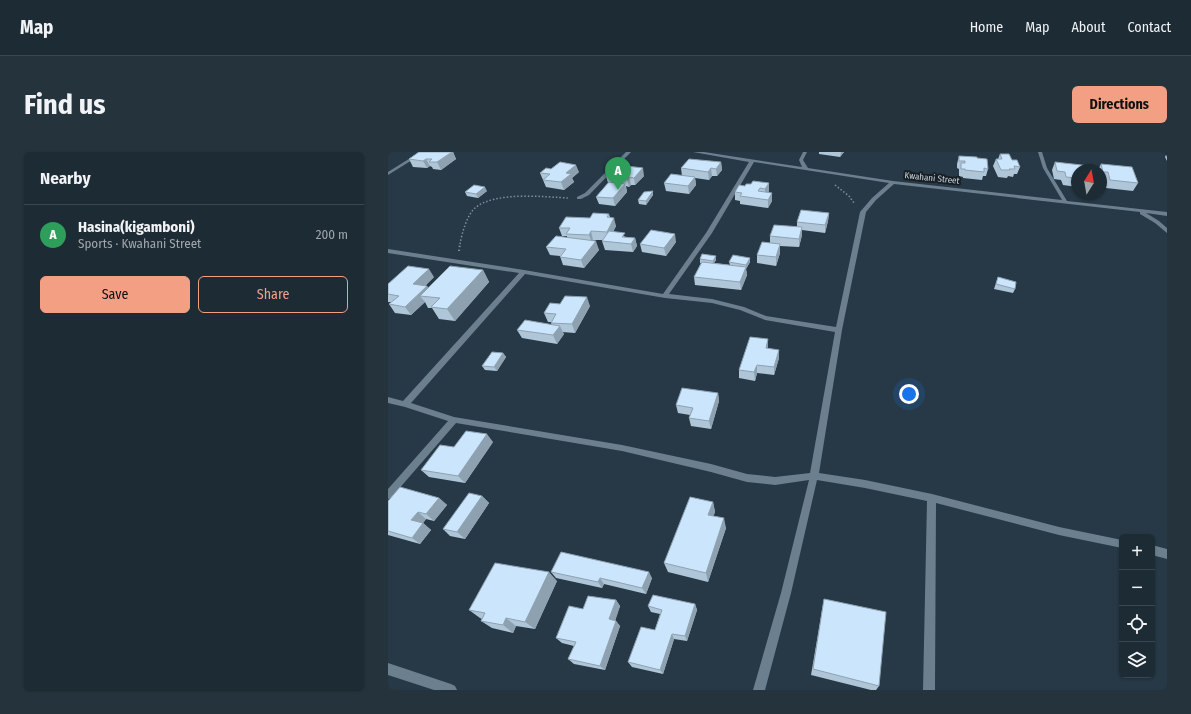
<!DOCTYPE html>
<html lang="en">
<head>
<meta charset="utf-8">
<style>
	body { margin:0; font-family:"Fira Sans Condensed",sans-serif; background:#25333c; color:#f1f3f6 }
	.controls { position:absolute; right:12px; bottom:12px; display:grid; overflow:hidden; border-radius:6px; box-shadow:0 1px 3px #0004 }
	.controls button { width:36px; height:36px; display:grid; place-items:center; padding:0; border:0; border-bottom:1px solid #3b474f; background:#1d2b34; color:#f1f3f6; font:20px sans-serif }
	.compass { position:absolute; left:683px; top:12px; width:36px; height:36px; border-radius:50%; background:#1d2b34; box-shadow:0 1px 3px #0004; rotate:11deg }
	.you { position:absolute; left:521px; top:242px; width:14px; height:14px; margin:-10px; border:3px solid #fff; border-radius:50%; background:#1a73e8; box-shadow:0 0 0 6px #1a73e833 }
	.badge { display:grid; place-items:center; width:26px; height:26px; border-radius:50%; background:#f39f84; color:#fff; font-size:13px; font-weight:700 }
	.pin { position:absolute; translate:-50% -33px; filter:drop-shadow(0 1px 2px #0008) }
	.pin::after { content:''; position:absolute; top:21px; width:14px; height:12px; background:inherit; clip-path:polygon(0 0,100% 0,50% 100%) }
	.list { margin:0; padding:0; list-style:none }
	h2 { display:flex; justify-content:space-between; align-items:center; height:52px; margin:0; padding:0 16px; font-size:17px }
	h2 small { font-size:13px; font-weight:400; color:#a0a7ac }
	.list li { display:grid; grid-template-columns:26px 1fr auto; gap:12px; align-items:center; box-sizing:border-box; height:60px; padding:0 16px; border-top:1px solid #3b474f }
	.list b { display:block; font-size:15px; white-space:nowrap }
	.list p { margin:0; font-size:13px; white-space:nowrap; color:#a0a7ac }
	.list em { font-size:13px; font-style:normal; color:#a0a7ac }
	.actions { display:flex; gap:8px; padding:12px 16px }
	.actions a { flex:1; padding:9px 0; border:1px solid #f39f84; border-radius:6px; text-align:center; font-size:14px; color:#f39f84 }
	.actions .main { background:#f39f84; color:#111 }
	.icon { flex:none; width:22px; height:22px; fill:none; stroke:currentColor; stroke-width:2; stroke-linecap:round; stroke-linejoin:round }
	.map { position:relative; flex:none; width:779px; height:538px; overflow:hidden; border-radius:6px }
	header { display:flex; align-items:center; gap:24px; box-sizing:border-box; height:56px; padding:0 20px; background:#1d2b34; border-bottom:1px solid #3b474f }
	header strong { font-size:19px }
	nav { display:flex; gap:22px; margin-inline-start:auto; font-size:14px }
	.intro { display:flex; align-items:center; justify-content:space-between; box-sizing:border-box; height:96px; padding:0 24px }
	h1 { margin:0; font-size:28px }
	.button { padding:10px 18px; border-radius:6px; background:#f39f84; color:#111; font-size:14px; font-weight:700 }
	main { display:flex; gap:24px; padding:0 24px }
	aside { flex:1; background:#1d2b34; border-radius:6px; box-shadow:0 1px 3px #0004 }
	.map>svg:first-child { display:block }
</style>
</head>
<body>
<header>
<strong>Map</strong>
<nav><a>Home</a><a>Map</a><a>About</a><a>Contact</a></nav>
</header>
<div class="intro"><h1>Find us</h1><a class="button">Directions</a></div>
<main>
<aside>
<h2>Nearby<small></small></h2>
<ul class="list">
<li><span class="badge" style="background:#2e9e5b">A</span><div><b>Hasina(kigamboni)</b><p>Sports · Kwahani Street</p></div><em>200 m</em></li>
</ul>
<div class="actions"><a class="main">Save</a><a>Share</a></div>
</aside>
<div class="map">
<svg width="779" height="538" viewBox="0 0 779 538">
	<rect width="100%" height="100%" fill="#273946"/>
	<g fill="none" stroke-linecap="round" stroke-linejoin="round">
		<g stroke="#818f9a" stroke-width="1.5" stroke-dasharray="1.5 2" stroke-linecap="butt">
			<polyline points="447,33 461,44 466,51"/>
			<path d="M72,92C74,81 79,63 87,56C107,39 157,45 181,46"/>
		</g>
		<polyline stroke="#818f9a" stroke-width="2" stroke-dasharray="1.5 2.5" stroke-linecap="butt" points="71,99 72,91"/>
		<g fill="#6b7f8f" fill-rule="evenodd">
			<polygon points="32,0 37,0 0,23 0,20"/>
			<polygon points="238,0 243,0 201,43 193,47 189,47 189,45 197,41"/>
			<path d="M305,0H316L414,15L411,8L415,0H419L415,8L420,16L505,29L674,48L655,16L650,0H654L659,16L679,49L779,60V64L758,61L771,69L779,76V81L767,71L752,62V60L506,32L488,48L478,60L454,178L431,321L477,328L544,342L671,375L734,388V396L671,383L548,351L547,538H535L539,349L477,336L429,328L403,441L377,538H365L393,441L421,328L387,333L359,330L323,320L234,299L68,271L3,346L0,347V337L60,269L17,255L0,251V245L15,249L131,121L0,101V97L136,118L275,142L318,81L361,10ZM366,10L501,31L484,46L472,60L448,175L378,164L356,155L324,147L281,142L324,81ZM137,122L277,146L324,151L352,158L377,168L447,180L422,321L387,325L359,322L323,312L234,293L66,265L23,251Z"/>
			<polygon points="764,393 779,397 779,407 764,403"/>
			<polygon points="0,511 63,532 67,534 69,538 46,538 0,523"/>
		</g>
	</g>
	<g fill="#afc6d9">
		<polygon points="31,0 65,0 68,7 53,18 45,17 44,15 42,14 39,16 25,15 21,7"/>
		<polygon points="431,0 456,0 452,5 431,2"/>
		<polygon points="779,1 779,9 777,5"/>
		<polygon points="612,2 624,8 632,15 629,22 626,22 625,25 620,24 619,26 610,25 605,14 608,7 610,7"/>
		<polygon points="571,4 589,6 600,17 598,24 595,24 594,28 575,26 575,25 571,24 571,17 569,16 569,12"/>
		<polygon points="333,10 334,18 329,24 324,24 321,28 307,26 308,33 301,42 278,39 276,31 294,24 293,16"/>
		<polygon points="667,10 689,18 689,35 675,33 673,28 666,27 664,18"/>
		<polygon points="713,12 750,31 745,39 718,36 716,28 713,28 713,18 710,18"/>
		<polygon points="191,20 184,26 186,30 176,38 158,35 152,21"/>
		<polygon points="218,24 256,24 247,33 243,33 241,35 238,34 239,40 227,54 211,52 208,45 220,31"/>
		<polygon points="381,31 381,39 380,40 384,49 380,56 352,52 352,49 347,48 347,40 357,34 363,32"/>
		<polygon points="99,39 90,46 79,44 77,40"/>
		<polygon points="265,39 265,43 258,53 251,52 250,48"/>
		<polygon points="441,61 440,69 437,81 414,78 414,83 411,95 392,94 392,101 388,114 369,111 369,103 382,91 382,84 409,75 409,70"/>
		<polygon points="221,62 222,65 228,74 225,80 238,85 247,86 249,94 245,100 217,98 214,89 215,88 205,88 205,89 211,98 196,116 175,113 172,104 162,103 158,95 179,86 179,84 174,84 171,76 202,66"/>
		<polygon points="288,90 278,104 254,100 252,92"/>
		<polygon points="362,106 362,110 358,117 359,123 353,138 307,133 306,125 313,111 312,111 312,107 328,108 326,111 342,113 341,110"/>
		<polygon points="95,118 101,130 67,169 51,167 44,156 40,156 37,150 23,163 7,161 1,152 4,150 0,150 0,132 46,125 37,134 39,134 40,136"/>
		<polygon points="610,125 627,137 625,141 606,137"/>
		<polygon points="202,154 187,181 174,180 176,182 169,192 134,186 129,178 164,173 163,171 164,170 160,170 156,161"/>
		<polygon points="380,196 391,206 386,223 369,221 367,229 351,226 351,218"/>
		<polygon points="115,201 118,205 109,219 97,218 94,214"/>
		<polygon points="330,241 331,249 323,277 303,274 301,266 302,263 290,261 288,253"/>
		<polygon points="105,290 77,331 41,325 33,318 66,295"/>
		<polygon points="94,344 101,351 77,387 62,384 55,377"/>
		<polygon points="51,346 59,353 46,369 38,367 35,371 43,378 32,392 0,383 0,349"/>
		<polygon points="325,350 327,360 325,364 338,376 320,430 280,420 276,411"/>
		<polygon points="163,420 264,426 258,442 216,432 214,436 168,426"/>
		<polygon points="169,429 147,477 128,474 125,481 104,476 93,469 94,467 92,466 81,458"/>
		<polygon points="436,447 491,534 488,538 483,538 423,523"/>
		<polygon points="228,448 232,454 227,468 228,469 232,474 217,518 186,512 180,507 186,494 174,491 168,486 195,457"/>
		<polygon points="307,452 309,458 299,489 286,487 275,522 244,515 240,510 267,478 272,462 263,460 260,454"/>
	</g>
	<g fill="#8ea1b0">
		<polygon points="64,0 65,0 68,7 53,18 49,10"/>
		<polygon points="453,0 456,0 452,5"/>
		<polygon points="38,7 42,14 39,16 35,9"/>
		<polygon points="333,10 334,18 329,24 328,17"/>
		<polygon points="188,13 191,20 184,26 186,30 176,38 173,30 178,21"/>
		<polygon points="255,16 256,24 247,33 246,26"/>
		<polygon points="323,16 324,24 321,28 320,20"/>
		<polygon points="241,25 243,33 241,35 239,27"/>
		<polygon points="307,25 308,33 301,42 300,34"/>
		<polygon points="381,31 381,39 377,45 377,37"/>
		<polygon points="237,32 239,40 227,54 225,46"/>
		<polygon points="97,35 99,39 90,46 88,42"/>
		<polygon points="265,39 265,43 258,53 258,49"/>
		<polygon points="384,41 384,49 380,56 380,48"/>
		<polygon points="441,61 440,69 437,81 437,73"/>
		<polygon points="226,66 228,74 221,88 219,80"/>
		<polygon points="414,75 414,83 411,95 411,87"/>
		<polygon points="203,79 205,88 204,91 201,83"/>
		<polygon points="287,82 288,90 278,104 276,96"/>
		<polygon points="247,86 249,94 245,100 243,92"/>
		<polygon points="208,89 211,98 196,116 193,108"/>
		<polygon points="392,92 392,101 388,114 388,105"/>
		<polygon points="328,104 328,108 325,113 325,109"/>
		<polygon points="362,106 362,110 358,117 359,123 353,138 352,130 358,115 358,113"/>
		<polygon points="41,117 46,125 30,140 25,132"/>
		<polygon points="95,118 101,130 67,169 59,157"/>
		<polygon points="39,134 45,142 32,144 37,150 23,163 17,155"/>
		<polygon points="199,145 202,154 187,181 184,172"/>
		<polygon points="172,174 176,182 169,192 165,183"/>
		<polygon points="380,187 380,196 378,204 378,196"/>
		<polygon points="391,198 391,206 386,223 386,215"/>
		<polygon points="115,201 118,205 109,219 106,215"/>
		<polygon points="369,213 369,221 367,229 366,220"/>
		<polygon points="330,241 331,249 323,277 321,269"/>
		<polygon points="99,282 105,290 77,331 70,324"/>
		<polygon points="94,344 101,351 77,387 69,380"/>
		<polygon points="51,346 59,353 46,369 38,362"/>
		<polygon points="325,350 327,360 322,373 320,363"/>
		<polygon points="30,360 38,367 32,375 23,368"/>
		<polygon points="336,366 338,376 320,430 318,421"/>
		<polygon points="35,371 43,378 32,392 24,386"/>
		<polygon points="161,420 169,429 147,477 137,470"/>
		<polygon points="261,420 264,426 258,442 254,436"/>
		<polygon points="212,426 216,432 214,436 210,430"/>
		<polygon points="228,448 232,454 226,473 221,467"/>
		<polygon points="307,452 309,458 299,489 297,484"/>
		<polygon points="118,466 128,474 125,481 115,473"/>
		<polygon points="228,469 232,474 217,518 212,514"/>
		<polygon points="284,482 286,487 275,522 272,518"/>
	</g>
	<g fill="#cbe6fc" stroke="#8ea1b0">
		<polygon points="31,0 64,0 49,10 41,10 44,7 38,7 35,9 21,7"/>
		<polygon points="612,2 621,2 624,8 629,8 632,15 626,14 627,17 621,17 622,18 613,18 608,7 614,7"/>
		<polygon points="571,4 589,5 589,6 599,7 600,17 596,16 596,20 577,18 577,17 573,17 573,11 577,11 577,9 571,9"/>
		<polygon points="301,7 333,10 328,17 323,16 320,20 293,16"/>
		<polygon points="172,10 188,13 178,21 183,22 173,30 155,28 162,22 152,21 158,16 163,17"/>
		<polygon points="667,10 702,14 703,18 689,18 689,26 678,25 677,20 669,19"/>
		<polygon points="713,12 744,15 750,31 722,28 720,20 715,20"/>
		<polygon points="230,13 255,16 246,26 241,25 239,27 218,24"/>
		<polygon points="283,22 307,25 300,34 276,31"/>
		<polygon points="365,29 381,31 377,37 372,36 370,39 384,41 380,48 352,44 354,41 347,40 351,33 357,34 358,32 363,32"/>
		<polygon points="221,30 237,32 225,46 208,45"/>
		<polygon points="86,33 97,35 88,42 77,40"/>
		<polygon points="265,39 258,49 250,48 256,40"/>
		<polygon points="413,58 441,61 437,73 409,70"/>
		<polygon points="205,61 221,62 219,65 226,66 219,80 203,79 201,83 178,82 182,76 171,76 178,65 202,66"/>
		<polygon points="386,73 414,75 411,87 382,84"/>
		<polygon points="263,78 287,82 276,96 252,92"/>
		<polygon points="221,79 237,81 234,85 247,86 243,92 214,89"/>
		<polygon points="168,84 208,89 193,108 172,105 178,97 158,95"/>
		<polygon points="374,90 392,92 388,105 369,103"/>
		<polygon points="314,102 328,104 325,109 312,107"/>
		<polygon points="345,103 362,106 358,113 341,110"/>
		<polygon points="314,110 358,115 352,130 306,125"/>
		<polygon points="20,114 41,117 25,132 39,134 17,155 1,152 11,144 0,142 0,132"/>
		<polygon points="62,114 95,118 59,157 43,155 52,146 32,144"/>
		<polygon points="610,125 628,130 627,137 608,132"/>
		<polygon points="177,144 199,145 184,172 163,171 168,162 156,161 162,151 172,152"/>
		<polygon points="137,168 172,174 165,183 129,178"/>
		<polygon points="362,185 380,187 378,196 391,198 386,215 369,213 366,220 351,218"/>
		<polygon points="104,200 115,201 106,215 94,214"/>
		<polygon points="294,236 330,241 321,269 301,266 305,256 288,253"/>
		<polygon points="78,279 99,282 70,324 33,318 52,293 66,295"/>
		<polygon points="12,335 51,346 38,362 30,360 23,368 35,371 24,386 0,379 0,349"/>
		<polygon points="81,341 94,344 69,380 55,377"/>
		<polygon points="302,345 325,350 320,363 336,366 318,421 276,411"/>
		<polygon points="173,400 261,420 254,436 212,426 210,430 163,420"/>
		<polygon points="107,411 161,420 137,470 118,466 115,473 93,469 97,461 81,458"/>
		<polygon points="265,443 307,452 297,484 284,482 272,518 240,510 253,475 267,478 274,458 260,454"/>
		<polygon points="200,444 228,448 221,467 228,469 212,514 180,507 188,490 168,486 181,454 195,457"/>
		<polygon points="436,447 498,460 491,534 425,517"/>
	</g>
	<g text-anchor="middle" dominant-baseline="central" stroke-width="4" stroke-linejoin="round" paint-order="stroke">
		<g font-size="9" fill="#cdd8e1" stroke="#171f25">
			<text transform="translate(544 26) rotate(6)">Kwahani Street</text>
		</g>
	</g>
</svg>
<div class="controls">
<button>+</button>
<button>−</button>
<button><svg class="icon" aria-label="locate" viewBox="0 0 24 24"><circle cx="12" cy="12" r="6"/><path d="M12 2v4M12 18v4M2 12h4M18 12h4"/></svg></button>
<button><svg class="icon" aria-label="layers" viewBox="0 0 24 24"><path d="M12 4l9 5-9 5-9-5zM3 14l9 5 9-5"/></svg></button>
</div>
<svg class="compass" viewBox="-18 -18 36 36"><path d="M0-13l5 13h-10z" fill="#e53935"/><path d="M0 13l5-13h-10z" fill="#a0a7ac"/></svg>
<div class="you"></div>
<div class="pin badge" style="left:230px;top:38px;background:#2e9e5b">A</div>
</div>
</main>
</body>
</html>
